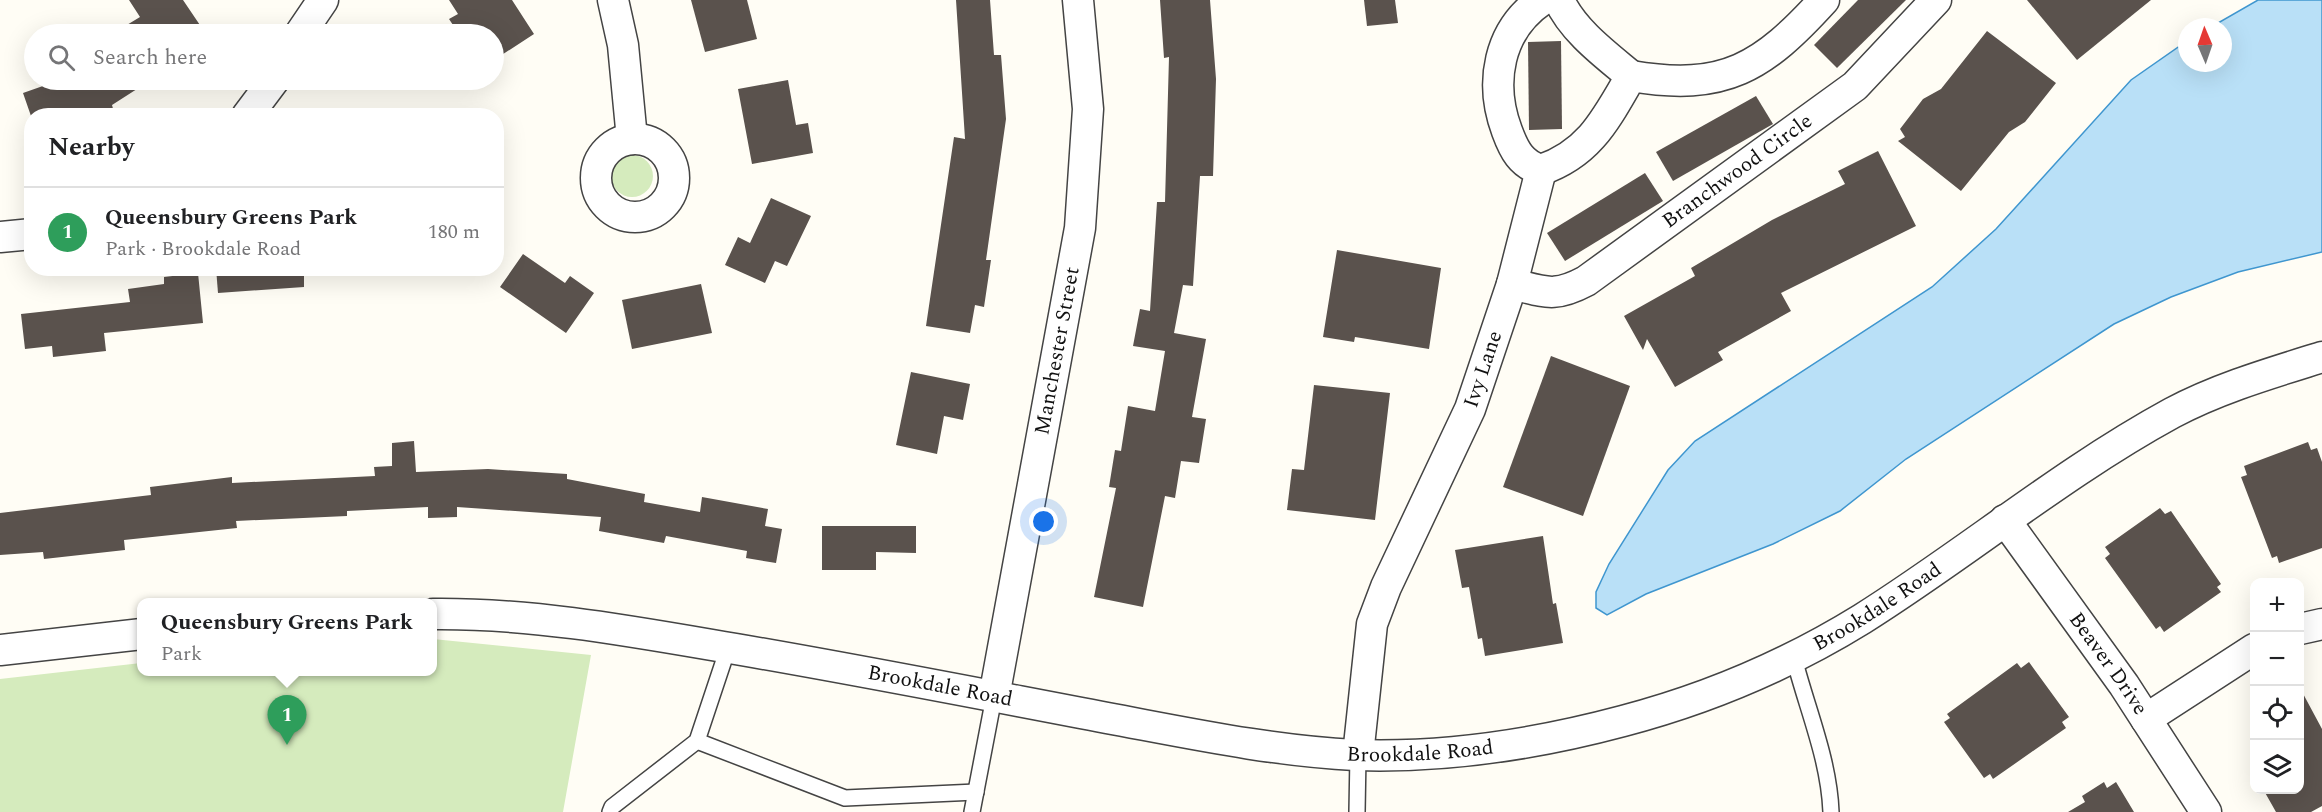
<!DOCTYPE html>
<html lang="en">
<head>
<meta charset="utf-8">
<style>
	body { margin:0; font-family:Spectral,serif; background:#f6f6f6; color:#202124 }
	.controls { position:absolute; right:18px; bottom:18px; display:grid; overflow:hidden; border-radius:12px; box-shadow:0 6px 24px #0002 }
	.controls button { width:54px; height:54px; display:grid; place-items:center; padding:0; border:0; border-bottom:2px solid #e0e0e0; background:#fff; color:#202124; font:30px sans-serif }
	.compass { position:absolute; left:2178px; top:18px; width:54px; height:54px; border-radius:50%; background:#fff; box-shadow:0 6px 24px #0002; rotate:358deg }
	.you { position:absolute; left:1044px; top:522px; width:21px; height:21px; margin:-15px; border:4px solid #fff; border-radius:50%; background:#1a73e8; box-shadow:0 0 0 9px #1a73e833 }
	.badge { display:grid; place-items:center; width:39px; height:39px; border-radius:50%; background:#c4262e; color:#fff; font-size:20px; font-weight:700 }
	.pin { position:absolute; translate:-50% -50px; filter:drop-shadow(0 2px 3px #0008) }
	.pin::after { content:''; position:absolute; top:32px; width:21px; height:18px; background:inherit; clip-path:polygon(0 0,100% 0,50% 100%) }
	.popup { position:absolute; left:137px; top:598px; width:300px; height:78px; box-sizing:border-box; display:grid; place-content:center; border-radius:12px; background:#fff; filter:drop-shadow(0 2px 4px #0005); font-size:20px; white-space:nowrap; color:#757577 }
	.popup b { font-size:22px; color:#202124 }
	.popup::after { content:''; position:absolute; left:50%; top:100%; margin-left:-12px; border:12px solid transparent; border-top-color:#fff }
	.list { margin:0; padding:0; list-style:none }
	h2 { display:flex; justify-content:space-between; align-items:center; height:78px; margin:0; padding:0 24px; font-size:26px }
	h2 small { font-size:20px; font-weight:400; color:#757577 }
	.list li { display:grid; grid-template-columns:39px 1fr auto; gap:18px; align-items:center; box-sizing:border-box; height:90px; padding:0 24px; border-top:2px solid #e0e0e0 }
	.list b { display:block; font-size:22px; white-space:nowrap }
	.list p { margin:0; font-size:20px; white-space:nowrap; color:#757577 }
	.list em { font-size:20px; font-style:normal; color:#757577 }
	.icon { flex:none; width:33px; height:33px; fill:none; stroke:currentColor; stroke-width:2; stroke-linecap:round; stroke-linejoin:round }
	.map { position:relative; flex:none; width:2322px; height:812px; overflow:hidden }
	.search { position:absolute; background:#fff; box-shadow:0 6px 24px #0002; left:24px; top:24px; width:480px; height:66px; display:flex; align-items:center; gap:15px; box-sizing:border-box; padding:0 21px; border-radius:33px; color:#757577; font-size:22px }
	.panel { position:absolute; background:#fff; box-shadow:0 6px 24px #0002; left:24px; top:108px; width:480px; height:168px; border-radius:24px }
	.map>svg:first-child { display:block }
</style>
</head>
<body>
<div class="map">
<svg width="2322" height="812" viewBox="0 0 2322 812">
	<rect width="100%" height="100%" fill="#fffdf5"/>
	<g fill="#d5ebbd">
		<circle cx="632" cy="176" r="21"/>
		<polygon points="433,639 591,655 563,812 0,812 0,679 141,663 142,672 433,672"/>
	</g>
	<polygon fill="#b9e0f7" stroke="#3f96cf" stroke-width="1.5" points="2258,0 2322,0 2322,252 2238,272 2171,297 2114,324 1906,459 1840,511 1773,544 1646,594 1607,615 1596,608 1596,592 1609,564 1668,470 1695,441 1932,287 1996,229 2131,80 2187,41 2187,63 2223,63 2223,27 2211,27"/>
	<g fill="#5a524d">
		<polygon points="129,0 183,0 206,34 112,34 140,17"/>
		<polygon points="449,0 512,0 534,34 494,60 494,34 459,34 449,19 458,14"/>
		<polygon points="691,0 747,0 757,39 705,52"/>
		<polygon points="956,0 990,0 994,55 1001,55 1006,119 986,260 991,260 984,307 975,305 970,333 926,326 954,137 965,139"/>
		<polygon points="1160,0 1210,0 1216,79 1213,176 1200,176 1193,286 1183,285 1174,333 1206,339 1192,417 1206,419 1199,463 1181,461 1175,498 1165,496 1143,607 1094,597 1116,488 1109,487 1115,450 1121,451 1128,406 1155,411 1165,351 1133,346 1140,309 1150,311 1157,202 1165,202 1169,57 1164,58"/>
		<polygon points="1364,0 1395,0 1398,23 1367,26"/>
		<polygon points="1858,0 1906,0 1837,68 1814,45"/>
		<polygon points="2027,0 2151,0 2077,60"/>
		<polygon points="1987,31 2056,83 2025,122 2009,132 1961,191 1898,141 1905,137 1900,129 1923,99 1941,89"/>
		<polygon points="1561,41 1562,129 1529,130 1528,42"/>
		<polygon points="60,80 151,80 112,105 115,116 31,116 23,93"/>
		<polygon points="788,80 796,125 808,123 813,153 752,164 738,89"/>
		<polygon points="1756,96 1773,124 1673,181 1656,152"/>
		<polygon points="1878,151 1916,226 1781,293 1791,311 1718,352 1723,360 1675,387 1647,339 1643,350 1624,316 1695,276 1691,268 1772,220 1845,184 1838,171"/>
		<polygon points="1645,173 1663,201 1565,261 1547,233"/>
		<polygon points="771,198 811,216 787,266 775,261 765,283 725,265 738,237 750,243"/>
		<polygon points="1337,250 1441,268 1429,349 1355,337 1354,342 1323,337"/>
		<polygon points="523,254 565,283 570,276 594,293 566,333 500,287"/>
		<polygon points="216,268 304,268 304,287 218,293"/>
		<polygon points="198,273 203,323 104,333 106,351 53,357 52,346 25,349 21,314 130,302 128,289 164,284 164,277"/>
		<polygon points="701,284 712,333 632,349 622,300"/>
		<polygon points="1551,356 1630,386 1583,516 1503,487"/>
		<polygon points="911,372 970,384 963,420 944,416 937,454 896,445"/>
		<polygon points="1314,385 1390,393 1375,520 1287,510 1292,469 1304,470"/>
		<polygon points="414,441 416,472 488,469 567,474 567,479 645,494 644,502 700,512 702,497 768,509 765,526 782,529 776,563 746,558 747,551 666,536 664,543 599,531 601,517 457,507 457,517 428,518 428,507 347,511 347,516 236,521 237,528 124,540 125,550 44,559 43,552 0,555 0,513 151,495 150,487 232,477 232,483 375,476 374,467 392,466 392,443"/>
		<polygon points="2308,442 2311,450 2317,448 2322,462 2322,548 2279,563 2277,556 2272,558 2241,477 2247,475 2244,466"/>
		<polygon points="2160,508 2165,514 2171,511 2221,584 2217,587 2221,592 2164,632 2160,626 2156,629 2105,558 2110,554 2105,547"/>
		<polygon points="822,526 916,526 916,553 876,552 876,570 822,570"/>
		<polygon points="1543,536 1553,604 1556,603 1563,643 1485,656 1482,638 1478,639 1469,587 1462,588 1455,550"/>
		<polygon points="2029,662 2069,717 2062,722 2066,728 1993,779 1990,774 1984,778 1944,722 1950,718 1947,714 2017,663 2021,668"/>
		<polygon points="2300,688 2322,729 2322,806 2311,812 2276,812 2263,789 2300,789"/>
		<polygon points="2104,782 2107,788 2116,782 2134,812 2068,812 2085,802 2082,796"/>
	</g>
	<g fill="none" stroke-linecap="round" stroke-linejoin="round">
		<defs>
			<g id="lane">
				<path d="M1794,658C1807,709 1829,759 1831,812"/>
				<polyline points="697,741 845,798 976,792"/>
				<polyline points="610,812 612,807 697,741 728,648"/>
				<polyline points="972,812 994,697"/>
				<polyline points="1357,812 1358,755"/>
			</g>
			<g id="street">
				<polyline points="613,0 623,45 632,139"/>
				<path d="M1559,0C1573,31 1606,55 1631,76"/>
				<polyline points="300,34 323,0"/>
				<polyline points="247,116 274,80"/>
				<circle cx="635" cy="178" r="39"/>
				<path d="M1541,170C1590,153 1606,119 1631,76C1725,92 1763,67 1824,0"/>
				<path d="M1541,170C1521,164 1514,150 1507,131C1489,83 1498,30 1542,0"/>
				<polyline points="0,237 32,234"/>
				<path id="s1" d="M1512,284C1546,292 1554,298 1586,281L1855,86L1936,0"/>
				<path id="s2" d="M2005,520L2124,685L2206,812"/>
				<path id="s3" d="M433,614C526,613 619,629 712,645C844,667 975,693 1107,718C1188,733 1272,751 1355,755C1444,758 1537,744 1623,721C1707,699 1789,664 1862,619C1967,553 2062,473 2172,413C2219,388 2271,373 2322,357"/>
				<polyline points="2300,629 2322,624"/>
				<polyline points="0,650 142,634"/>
				<path id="s4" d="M994,697L1080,228L1088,109L1078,0"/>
				<polyline points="2146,719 2254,649"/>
				<path id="s5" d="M1358,755L1372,624L1386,587L1470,409L1512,284L1541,170"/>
			</g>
		</defs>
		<use href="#lane" stroke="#444" stroke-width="18"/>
		<use href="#street" stroke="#444" stroke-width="33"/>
		<use href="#lane" stroke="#fff" stroke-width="15"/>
		<use href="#street" stroke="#fff" stroke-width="30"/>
	</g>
	<g text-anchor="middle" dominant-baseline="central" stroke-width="6" stroke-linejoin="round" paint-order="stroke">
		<g font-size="21" fill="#111" stroke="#fff">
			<text stroke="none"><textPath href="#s1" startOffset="264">Branchwood Circle</textPath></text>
			<text stroke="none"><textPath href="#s4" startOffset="352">Manchester Street</textPath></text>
			<text stroke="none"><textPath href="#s5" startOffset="410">Ivy Lane</textPath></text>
			<text stroke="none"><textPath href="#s3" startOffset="1485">Brookdale Road</textPath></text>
			<text stroke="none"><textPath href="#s2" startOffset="177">Beaver Drive</textPath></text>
			<text stroke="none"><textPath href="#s3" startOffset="513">Brookdale Road</textPath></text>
			<text stroke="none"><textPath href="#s3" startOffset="999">Brookdale Road</textPath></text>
		</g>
	</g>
</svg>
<div class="controls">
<button>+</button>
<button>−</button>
<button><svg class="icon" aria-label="locate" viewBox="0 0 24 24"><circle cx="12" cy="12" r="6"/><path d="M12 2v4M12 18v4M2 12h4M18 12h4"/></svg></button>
<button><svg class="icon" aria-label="layers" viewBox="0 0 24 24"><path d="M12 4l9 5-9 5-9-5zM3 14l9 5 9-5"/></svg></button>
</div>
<svg class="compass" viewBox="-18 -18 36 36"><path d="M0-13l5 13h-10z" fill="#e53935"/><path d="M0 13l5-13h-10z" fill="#757577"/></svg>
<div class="you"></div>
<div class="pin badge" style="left:287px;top:745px;background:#2e9e5b">1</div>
<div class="popup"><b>Queensbury Greens Park</b>Park</div>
<div class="search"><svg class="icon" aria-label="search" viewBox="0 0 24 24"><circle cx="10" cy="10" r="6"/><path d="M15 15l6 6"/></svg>Search here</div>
<section class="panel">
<h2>Nearby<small></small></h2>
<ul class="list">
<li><span class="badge" style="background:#2e9e5b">1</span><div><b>Queensbury Greens Park</b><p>Park · Brookdale Road</p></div><em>180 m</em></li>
</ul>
</section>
</div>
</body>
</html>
